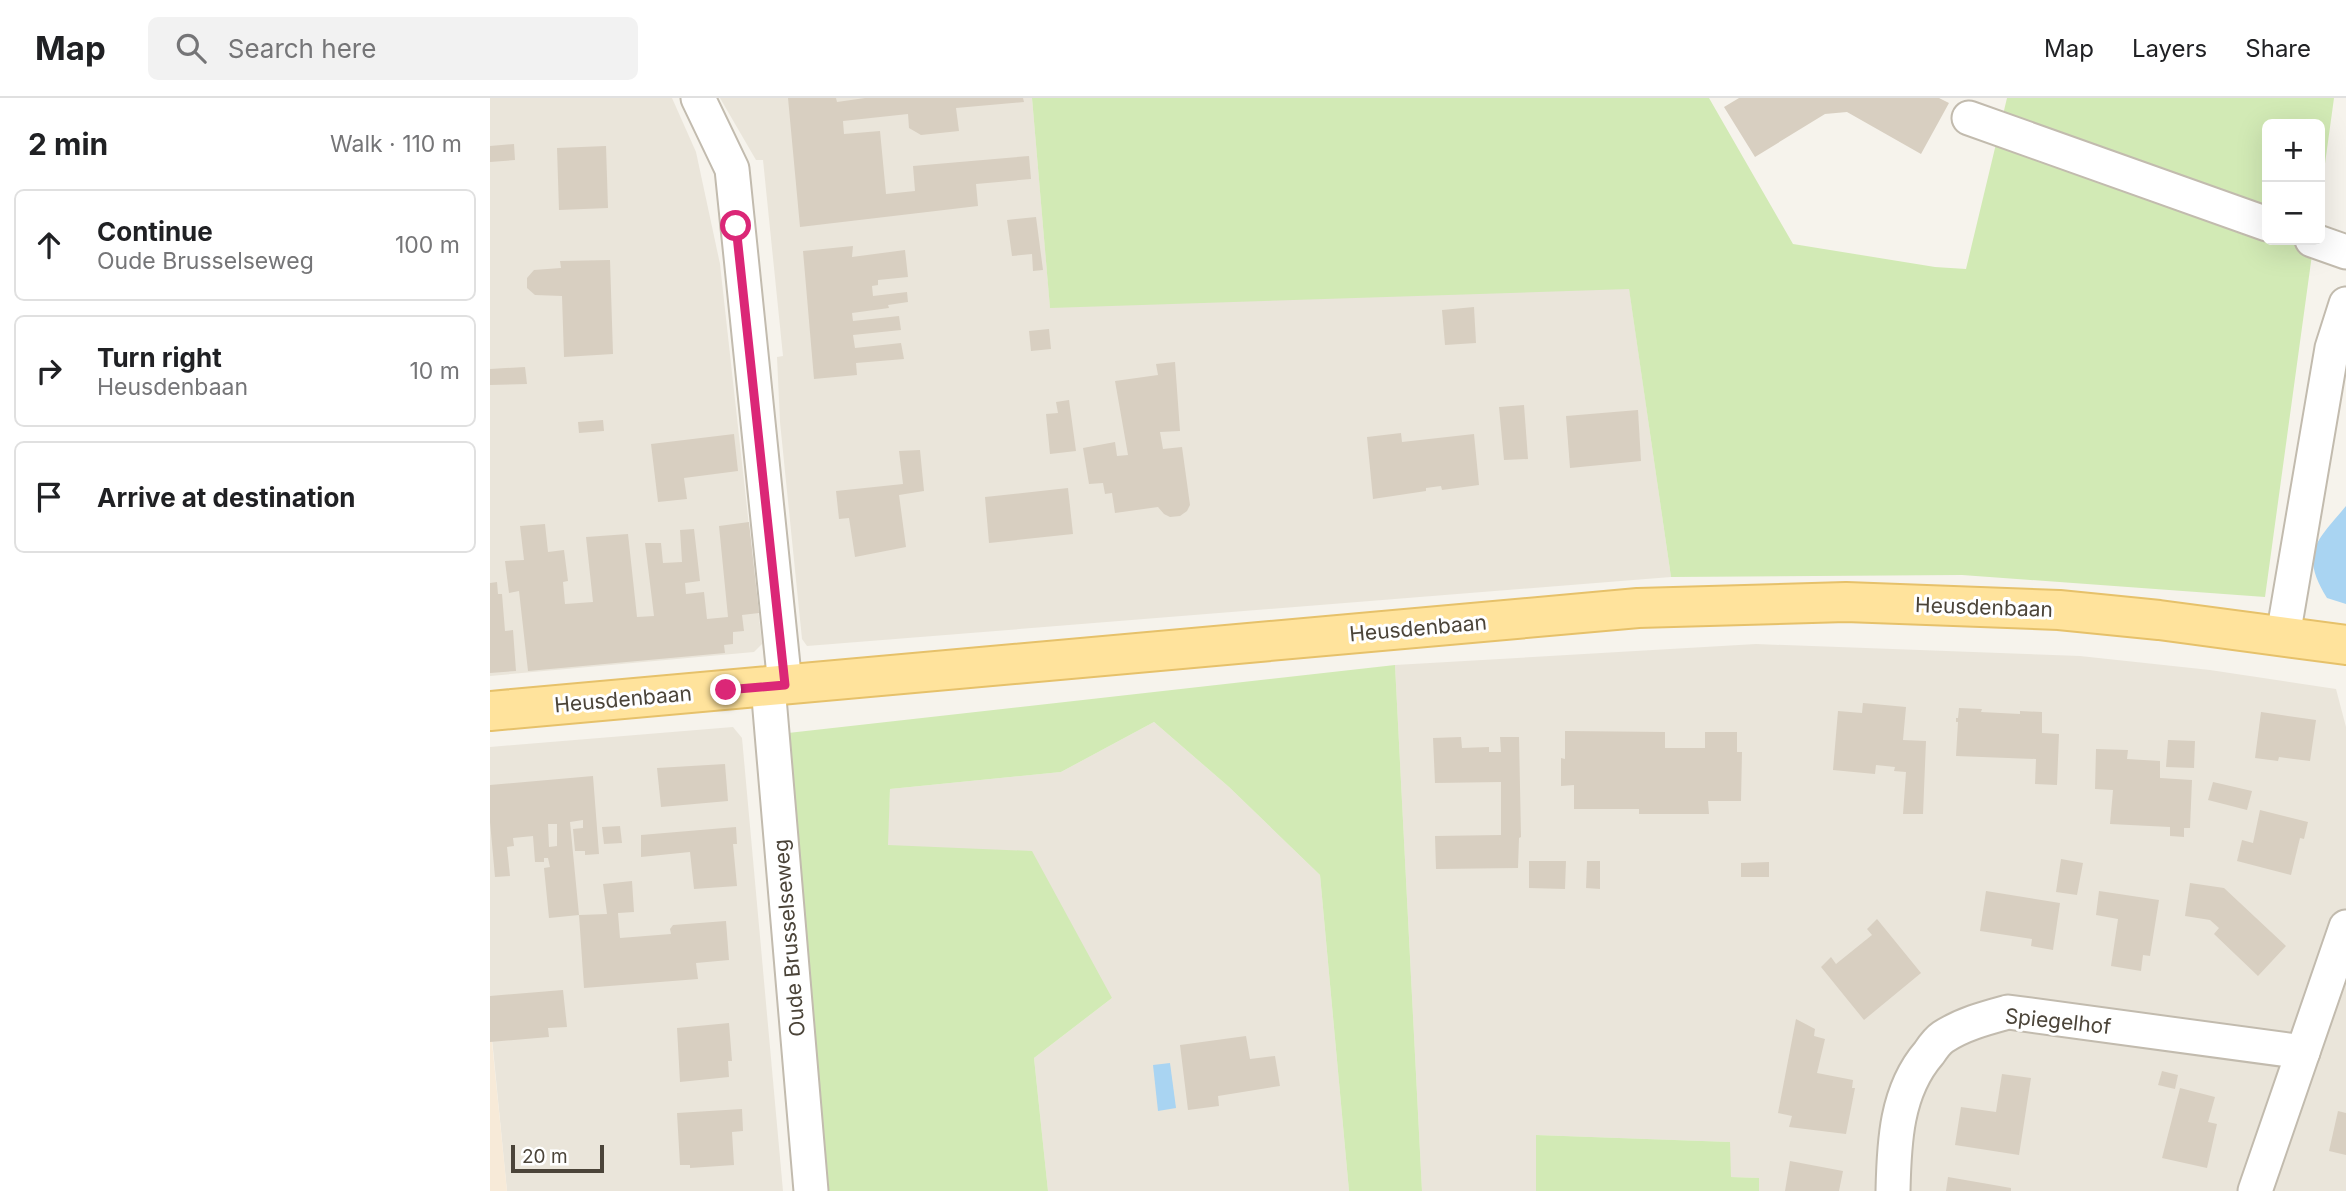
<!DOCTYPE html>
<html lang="en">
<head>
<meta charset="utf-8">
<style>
	body { margin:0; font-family:Inter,sans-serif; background:#f2f2f2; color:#202124 }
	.controls { position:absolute; right:21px; top:21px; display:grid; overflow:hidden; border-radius:10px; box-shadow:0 7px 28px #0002 }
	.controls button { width:63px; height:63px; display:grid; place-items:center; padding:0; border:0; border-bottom:2px solid #e0e0e0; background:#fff; color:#202124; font:35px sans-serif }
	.scale { position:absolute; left:21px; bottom:18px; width:93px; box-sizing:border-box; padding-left:7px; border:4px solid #4b4439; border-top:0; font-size:19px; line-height:24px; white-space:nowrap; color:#4b4439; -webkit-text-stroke:5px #fff; paint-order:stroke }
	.stop { position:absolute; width:21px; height:21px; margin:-16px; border:5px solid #db2777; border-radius:50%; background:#fff }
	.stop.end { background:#db2777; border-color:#fff; box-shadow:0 2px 7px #0008 }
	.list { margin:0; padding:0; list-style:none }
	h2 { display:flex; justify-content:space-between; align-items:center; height:91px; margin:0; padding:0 28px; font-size:30px }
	h2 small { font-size:23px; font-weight:400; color:#757577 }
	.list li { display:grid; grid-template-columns:46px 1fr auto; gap:21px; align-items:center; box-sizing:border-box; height:112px; margin:0 14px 14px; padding:0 14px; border:2px solid #e0e0e0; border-radius:10px }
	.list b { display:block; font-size:26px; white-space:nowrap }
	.list p { margin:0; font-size:23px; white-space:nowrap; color:#757577 }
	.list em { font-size:23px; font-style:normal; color:#757577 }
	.icon { flex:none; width:38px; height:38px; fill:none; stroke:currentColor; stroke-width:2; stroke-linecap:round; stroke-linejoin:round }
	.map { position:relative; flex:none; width:1856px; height:1093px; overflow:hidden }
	header { display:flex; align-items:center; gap:42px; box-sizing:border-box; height:98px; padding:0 35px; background:#fff; border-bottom:2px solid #e0e0e0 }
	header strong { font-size:33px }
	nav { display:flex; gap:38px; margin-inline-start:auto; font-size:24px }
	.search { width:490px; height:63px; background:#f2f2f2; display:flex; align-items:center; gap:18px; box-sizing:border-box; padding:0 24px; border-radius:10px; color:#757577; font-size:26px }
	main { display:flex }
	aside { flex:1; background:#fff }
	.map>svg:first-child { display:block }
</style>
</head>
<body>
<header>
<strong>Map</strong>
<div class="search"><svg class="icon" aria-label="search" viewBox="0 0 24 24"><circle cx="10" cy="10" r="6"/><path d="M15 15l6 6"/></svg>Search here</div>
<nav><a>Map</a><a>Layers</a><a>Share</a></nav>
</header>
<main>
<aside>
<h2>2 min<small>Walk · 110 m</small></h2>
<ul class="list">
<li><svg class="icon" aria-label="ahead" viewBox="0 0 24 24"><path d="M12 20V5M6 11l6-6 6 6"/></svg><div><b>Continue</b><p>Oude Brusselseweg</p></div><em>100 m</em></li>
<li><svg class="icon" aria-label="right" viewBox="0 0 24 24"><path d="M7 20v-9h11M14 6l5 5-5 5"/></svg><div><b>Turn right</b><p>Heusdenbaan</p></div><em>10 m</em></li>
<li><svg class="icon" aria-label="arrive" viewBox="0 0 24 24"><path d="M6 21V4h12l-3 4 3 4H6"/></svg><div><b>Arrive at destination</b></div></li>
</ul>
</aside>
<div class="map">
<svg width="1856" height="1093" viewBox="0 0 1856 1093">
	<rect width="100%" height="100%" fill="#f6f3ec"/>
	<g fill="#eae5da">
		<polygon points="0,0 182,0 206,54 230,166 272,546 264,554 0,578"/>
		<polygon points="230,0 542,0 560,209 1139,190 1181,479 317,548 312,541 290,324 287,259 293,258 273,62 266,62"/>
		<polygon points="1266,546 1590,558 1720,572 1846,591 1856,629 1856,1093 1269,1093 1268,1080 1240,1079 1240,1044 1046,1037 1046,1093 932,1093 905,567"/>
		<polygon points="664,624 739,689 830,777 859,1093 558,1093 544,960 622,900 397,747 400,691 571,674"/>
		<polygon points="243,629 252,640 293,1093 17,1093 0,920 0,649"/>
	</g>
	<polygon fill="#f7ead8" points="0,920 2,944 17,1093 0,1093"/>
	<g fill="#d2eab5">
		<polygon points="542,0 1219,0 1303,146 1445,169 1476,171 1517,0 1844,0 1830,102 1830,26 1777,26 1777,142 1824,142 1775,499 1472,477 1181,479 1139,191 560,210"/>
		<polygon points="905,567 932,1093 859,1093 830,777 739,689 664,624 571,674 400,691 398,747 542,753 622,900 544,960 558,1093 339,1093 298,635"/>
		<polygon points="1046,1037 1240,1044 1241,1079 1269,1080 1269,1093 1046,1093"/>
	</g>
	<g fill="#a9d4f2">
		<path d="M1856,408V506L1837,500C1809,455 1827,443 1856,408Z"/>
		<polygon points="680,965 686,1010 668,1013 663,967"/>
	</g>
	<g fill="#d8cfc1" fill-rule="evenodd">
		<polygon points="298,0 346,0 347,4 375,0 533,0 534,4 466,10 469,33 431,37 419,30 418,16 353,23 354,36 390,33 396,96 425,93 423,68 539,58 541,81 486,86 488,108 310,129"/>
		<polygon points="1249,0 1449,0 1459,5 1431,56 1357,14 1335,16 1265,59 1234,9"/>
		<polygon points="24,46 25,62 0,64 0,48"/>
		<polygon points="116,48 118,110 69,112 67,50"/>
		<polygon points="546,119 553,172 543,173 542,156 522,158 517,122"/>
		<polygon points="363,148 362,159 415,152 418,179 388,182 388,187 382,188 383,198 417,194 418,204 398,207 399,210 362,215 363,223 409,218 411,232 363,237 365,250 411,245 414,261 366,265 367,277 324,281 313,153"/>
		<polygon points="120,162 123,256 74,259 72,198 45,197 37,190 37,180 44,172 71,170 70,163"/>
		<polygon points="984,209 986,245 955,247 952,212"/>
		<polygon points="559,231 561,251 541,253 539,233"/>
		<polygon points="685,264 690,333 670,334 673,351 692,349 700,407 697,413 690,418 680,419 674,416 668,409 625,415 622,395 615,396 613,385 599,386 593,350 625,344 627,358 638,357 625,283 668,277 666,266"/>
		<polygon points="35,269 37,286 0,287 0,271"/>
		<polygon points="579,302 586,353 560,356 556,316 568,315 566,304"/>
		<polygon points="1034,307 1038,361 1014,362 1009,309"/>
		<polygon points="1148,312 1151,363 1080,370 1076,318"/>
		<polygon points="113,322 114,333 89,335 88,324"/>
		<polygon points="911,335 912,344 984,336 989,387 952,392 951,388 936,390 936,393 883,401 877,339"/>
		<polygon points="244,336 248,373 194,380 197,401 168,404 161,346"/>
		<polygon points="430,352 434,393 409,397 416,449 365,459 359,420 349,421 346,393 413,386 409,353"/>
		<polygon points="578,390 583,436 499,445 495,399"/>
		<polygon points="259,424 269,515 252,517 254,533 243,534 243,546 234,547 235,555 38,573 29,493 19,495 15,463 34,462 30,428 55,426 58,454 74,452 78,483 73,484 75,506 103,504 96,439 138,436 147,519 164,518 155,445 171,445 173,465 192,464 190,432 204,431 210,483 195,485 196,496 214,494 217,521 238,519 229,428"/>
		<polygon points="7,484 8,496 12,496 15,533 23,532 26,573 0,575 0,485"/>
		<polygon points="1373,605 1416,609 1413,642 1436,643 1433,716 1413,716 1416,674 1404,673 1405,669 1386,667 1385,676 1343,672 1348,613 1372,615"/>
		<polygon points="1469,610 1492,611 1491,614 1530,616 1530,613 1552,614 1552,635 1569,636 1567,687 1545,686 1546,661 1466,658 1468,624 1466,624 1466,620 1468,620"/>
		<polygon points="1771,614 1826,622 1820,663 1789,659 1788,663 1765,660"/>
		<polygon points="1075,633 1175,634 1175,650 1215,650 1215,634 1247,634 1247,654 1252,654 1251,703 1218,703 1219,716 1149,716 1149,711 1084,711 1084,687 1071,688 1071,660 1075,661"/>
		<polygon points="971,639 972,650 999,649 999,654 1011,654 1010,639 1029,639 1031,739 1029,740 1028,770 946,771 945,738 1011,737 1011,684 945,685 943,640"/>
		<polygon points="1678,642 1705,643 1704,670 1676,669"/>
		<polygon points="1606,651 1638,652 1637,661 1670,663 1670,680 1702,682 1700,730 1694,730 1694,739 1680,738 1680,729 1620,726 1623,692 1605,691"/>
		<polygon points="235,666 238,703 171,709 167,670"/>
		<path d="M103,678L109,756L95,757V753H85L83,731L93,730V722L80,724L89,817L117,816L113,786L142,783L144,814L128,815L130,840L181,836L180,831L183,827L236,823L239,862L206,865L208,881L94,890L89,817L59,820L54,770L60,769L58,760H54V764H45L43,738L23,740L24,748L17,749L20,778L5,779L0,724V687ZM58,726H67V748L59,749Z"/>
		<polygon points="1723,684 1762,693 1757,712 1718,702"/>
		<polygon points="1770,712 1818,724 1814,741 1810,740 1801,777 1747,763 1752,742 1763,745"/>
		<polygon points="130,728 132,745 114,746 112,729"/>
		<polygon points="246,729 247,746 243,746 247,788 204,791 200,754 151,759 151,737"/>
		<polygon points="1571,761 1593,765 1587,797 1566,794"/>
		<polygon points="1039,763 1076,763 1075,791 1039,790"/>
		<polygon points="1097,763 1110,763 1110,791 1096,790"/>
		<polygon points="1279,764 1279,779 1251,779 1251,765"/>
		<polygon points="1700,785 1734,790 1796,848 1768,878 1724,836 1729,830 1720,822 1695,818"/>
		<polygon points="1496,793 1570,805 1563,852 1541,848 1542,841 1490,833"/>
		<polygon points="1609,793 1669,802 1660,858 1653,857 1651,873 1621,868 1628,821 1606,817"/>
		<polygon points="1387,821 1431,875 1374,922 1331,869 1341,859 1346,866 1382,837 1377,831"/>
		<polygon points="73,892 77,929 58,930 59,939 0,944 0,898"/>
		<polygon points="1306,921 1325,931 1324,938 1335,941 1327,975 1363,982 1362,990 1365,990 1356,1036 1299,1029 1302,1018 1288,1015"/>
		<polygon points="239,925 242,963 238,963 239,979 190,984 187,930"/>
		<polygon points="756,938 760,961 785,958 790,988 728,998 729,1008 698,1012 690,947"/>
		<polygon points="1672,973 1688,977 1685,991 1668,987"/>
		<polygon points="1512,976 1541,980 1529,1057 1465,1047 1471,1009 1506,1014"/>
		<polygon points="1690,990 1725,999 1718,1024 1727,1026 1717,1070 1672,1060"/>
		<polygon points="252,1011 253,1033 242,1034 244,1067 200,1070 200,1067 190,1067 187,1015"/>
		<polygon points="1848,1013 1856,1015 1856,1057 1839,1053"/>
		<polygon points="1300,1063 1353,1073 1349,1093 1295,1093"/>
		<polygon points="1458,1079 1521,1090 1521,1093 1456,1093"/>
	</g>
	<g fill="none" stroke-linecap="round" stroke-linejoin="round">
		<defs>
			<g id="minor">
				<polyline points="208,0 242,71 295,587"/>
				<polyline points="1479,20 1777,126"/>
				<polyline points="1822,142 1856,154"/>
				<polyline points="1793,538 1842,250 1856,206"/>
				<polyline points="278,588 321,1093"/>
				<path d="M1403,1093C1404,1045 1406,993 1439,955C1443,949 1447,943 1453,939C1473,926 1496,920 1518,914L1813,954"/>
				<polyline points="1765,1093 1856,829"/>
			</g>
			<polyline id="major" points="0,613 1148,510 1356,504 1569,512 1669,522 1856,547"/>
		</defs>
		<use href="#minor" stroke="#c2bbae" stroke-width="37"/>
		<use href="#major" stroke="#e6c16a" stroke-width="42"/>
		<use href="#minor" stroke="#fff" stroke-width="33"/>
		<use href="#major" stroke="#ffe39c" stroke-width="38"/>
	</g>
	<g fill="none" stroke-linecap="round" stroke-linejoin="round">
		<polyline stroke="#db2777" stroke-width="9" points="236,592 295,587 246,128"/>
	</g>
	<g text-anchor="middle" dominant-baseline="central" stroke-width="6" stroke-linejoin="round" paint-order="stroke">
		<g font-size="21" fill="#4b4439" stroke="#fff">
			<text transform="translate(1494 509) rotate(2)">Heusdenbaan</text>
			<text transform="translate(928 530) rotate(-5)">Heusdenbaan</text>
			<text transform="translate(133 601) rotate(-5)">Heusdenbaan</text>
			<text transform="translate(299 840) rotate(-95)">Oude Brusselseweg</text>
			<text transform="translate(1568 923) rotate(6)">Spiegelhof</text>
		</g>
	</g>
</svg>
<div class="controls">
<button>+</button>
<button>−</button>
</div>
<div class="scale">20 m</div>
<div class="stop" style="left:246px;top:128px"></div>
<div class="stop end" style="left:236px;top:592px"></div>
</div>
</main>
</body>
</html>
